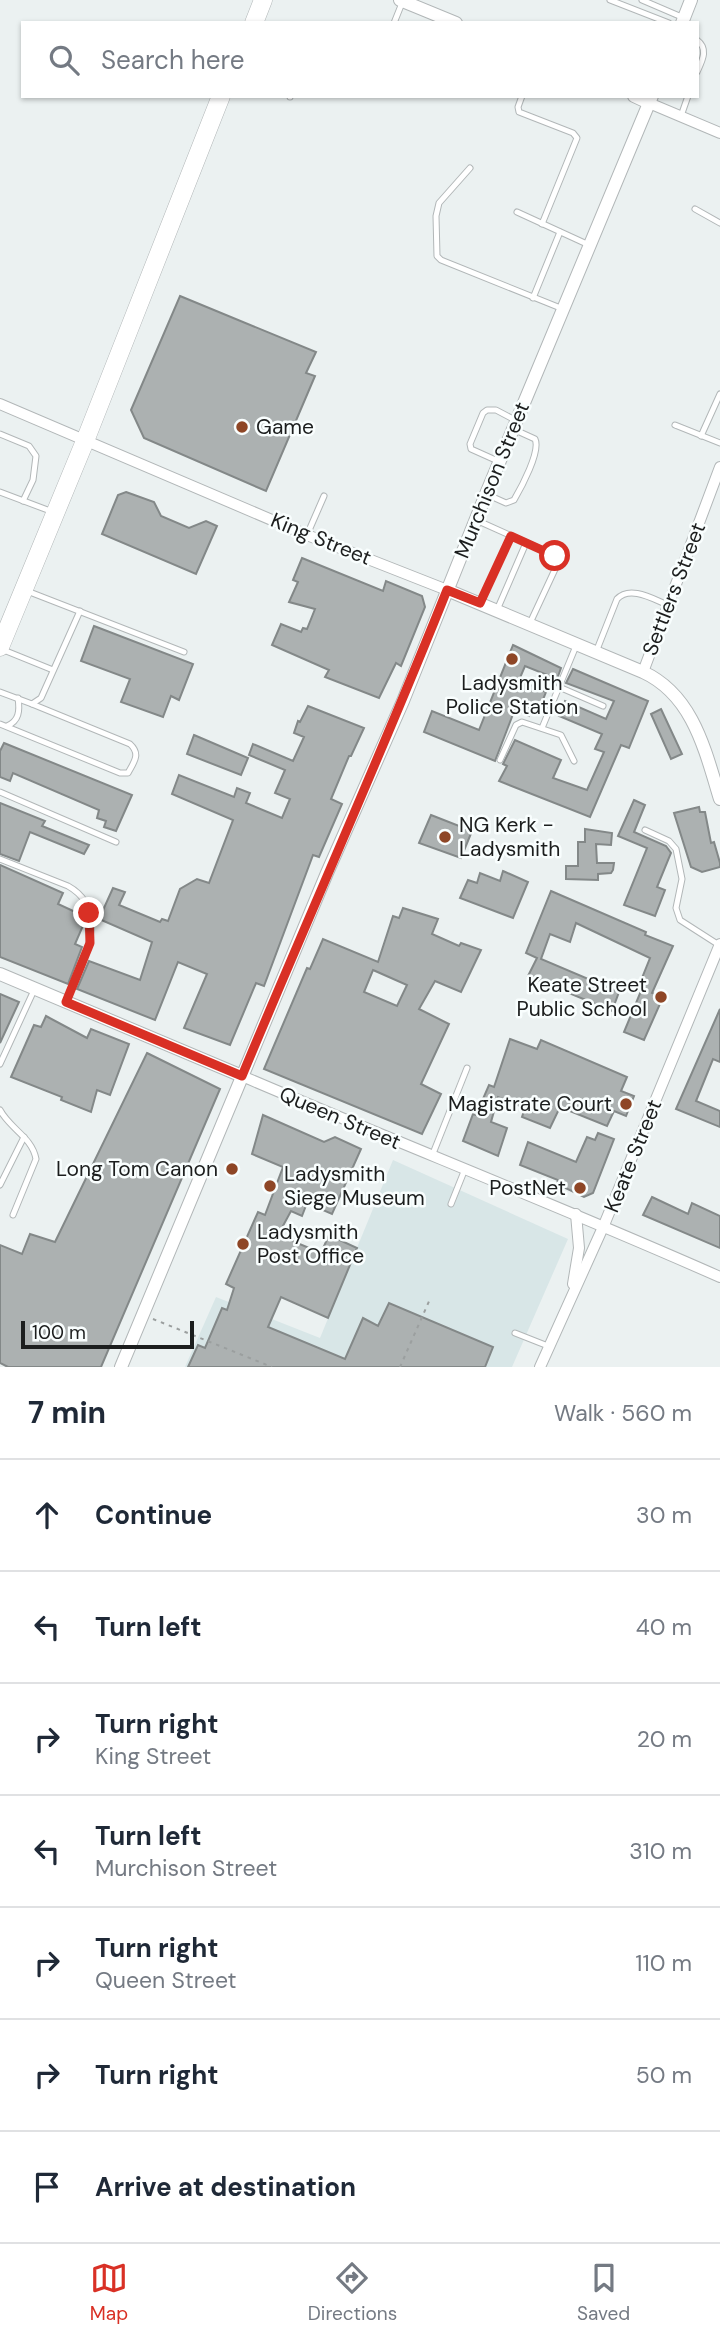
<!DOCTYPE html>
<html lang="en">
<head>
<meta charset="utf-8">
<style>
	body { margin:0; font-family:"DM Sans",sans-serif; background:#f2f2f3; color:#1f2937 }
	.scale { position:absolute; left:21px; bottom:18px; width:173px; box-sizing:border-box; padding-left:7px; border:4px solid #1c1e1e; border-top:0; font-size:19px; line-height:24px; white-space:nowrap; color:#1c1e1e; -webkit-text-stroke:5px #f9fefe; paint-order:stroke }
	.stop { position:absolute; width:21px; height:21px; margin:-16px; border:5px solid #d93025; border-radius:50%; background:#fff }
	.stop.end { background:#d93025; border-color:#fff; box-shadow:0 2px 7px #0008 }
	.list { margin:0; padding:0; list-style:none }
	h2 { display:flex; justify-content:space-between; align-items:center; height:91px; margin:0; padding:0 28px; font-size:30px }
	h2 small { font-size:23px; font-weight:400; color:#747a83 }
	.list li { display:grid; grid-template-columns:46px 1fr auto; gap:21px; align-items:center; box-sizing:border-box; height:112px; padding:0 28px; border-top:2px solid #e0e1e3 }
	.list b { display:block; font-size:26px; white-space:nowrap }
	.list p { margin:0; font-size:23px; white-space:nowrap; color:#747a83 }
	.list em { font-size:23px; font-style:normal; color:#747a83 }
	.icon { flex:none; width:38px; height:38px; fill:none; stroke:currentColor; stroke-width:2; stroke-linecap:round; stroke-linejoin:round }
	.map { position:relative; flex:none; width:720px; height:1367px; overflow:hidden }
	.search { position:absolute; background:#fff; box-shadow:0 2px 5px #0004; left:21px; right:21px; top:21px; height:77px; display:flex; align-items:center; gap:18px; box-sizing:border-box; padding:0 24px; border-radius:0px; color:#747a83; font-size:26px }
	.sheet { height:875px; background:#fff }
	nav { display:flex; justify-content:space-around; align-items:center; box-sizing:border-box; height:98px; border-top:2px solid #e0e1e3; background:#fff; font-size:19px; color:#747a83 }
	nav a { display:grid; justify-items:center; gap:4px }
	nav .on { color:#d93025 }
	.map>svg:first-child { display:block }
</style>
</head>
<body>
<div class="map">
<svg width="720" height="1367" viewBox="0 0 720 1367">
	<rect width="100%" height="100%" fill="#ebf1f1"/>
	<polygon fill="#d8e6e7" points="393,1160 568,1239 512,1367 185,1367 216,1297 320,1338"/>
	<g fill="#acb1b1" stroke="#838888" stroke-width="2" fill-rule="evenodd">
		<polygon points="180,296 316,352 306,373 315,376 266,491 144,438 131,410"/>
		<polygon points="126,492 154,502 161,516 189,528 206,521 217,526 196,574 102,534 118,495"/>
		<polygon points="302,558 383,591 386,581 422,596 425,607 401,666 396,663 379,698 325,677 329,670 272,645 281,624 301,632 303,628 307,629 315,609 289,602 298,582 293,580"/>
		<polygon points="94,626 193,664 179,700 171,696 163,717 121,702 130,679 81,661"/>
		<polygon points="513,645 561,668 557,679 525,666 519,680 546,692 540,707 534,705 529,716 515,709 495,761 424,732 432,711 479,730"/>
		<polygon points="573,669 648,701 629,748 621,745 590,817 499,781 507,766 503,764 515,740 561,760 553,778 587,790 604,752 595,749 602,734 559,716 565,701 606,719 614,701 566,683"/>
		<polygon points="308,706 364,728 351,756 349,756 331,799 342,804 319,857 313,855 264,986 256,983 230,1045 184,1028 207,974 178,962 155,1020 77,989 89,961 140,980 152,942 99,919 113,888 125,892 119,905 160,922 162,919 168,921 180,889 197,879 209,883 233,820 172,794 179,775 234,797 237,788 250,793 246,803 282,818 290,799 275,793 285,770 249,755 253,744 293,761 304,737 294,733 298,721 300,722"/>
		<polygon points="661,709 682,754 671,759 651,714"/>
		<polygon points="194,735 248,758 241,775 187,754"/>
		<polygon points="4,743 132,795 116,831 104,827 106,821 97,818 99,810 13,773 10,781 0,777 0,751"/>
		<polygon points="634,800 645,805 634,832 666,846 671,853 657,887 665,890 655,916 624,905 647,848 618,836"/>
		<polygon points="0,803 45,821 42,826 89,845 84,854 30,832 19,861 0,854"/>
		<polygon points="699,807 700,812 705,812 711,843 714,842 720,863 720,867 702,872 691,867 674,813"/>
		<polygon points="431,815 472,831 461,858 419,843"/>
		<polygon points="585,829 612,833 611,845 596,844 597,863 614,863 613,870 611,873 598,874 598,880 566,879 566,866 578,866 578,842 585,842"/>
		<polygon points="0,865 63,893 58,904 84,916 85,921 75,944 82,947 68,984 0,957"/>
		<polygon points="503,871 528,882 513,918 460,898 468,880 477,883 480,873 500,881"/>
		<polygon points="551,891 646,932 645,935 673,946 652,993 663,997 644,1040 624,1032 646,979 642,978 650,958 576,923 570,942 550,934 541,959 619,992 612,1011 528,976 537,958 526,953"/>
		<path d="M403,908L438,919L432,934L459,946L461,943L481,950L461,992L435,981L419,1009L449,1024L421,1084L441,1094L422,1134L264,1069L307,968L310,969L323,939L378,962L393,916L399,918ZM373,970L407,985L397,1006L364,992Z"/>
		<polygon points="0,994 19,1002 0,1043"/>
		<polygon points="720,1009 720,1062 713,1059 696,1101 720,1111 720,1127 676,1109"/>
		<polygon points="46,1016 87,1038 91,1029 129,1044 110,1095 97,1090 91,1112 61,1100 62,1097 11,1077 34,1025 41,1027"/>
		<polygon points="510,1039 537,1049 541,1040 627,1077 621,1091 634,1096 626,1116 614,1111 607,1126 560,1107 550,1128 522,1117 525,1108 498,1097 491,1122 507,1128 498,1156 463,1141 473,1114 476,1115 489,1085 494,1087"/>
		<polygon points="147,1053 220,1089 101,1367 8,1367 0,1363 0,1245 22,1254 30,1234 55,1242"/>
		<polygon points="263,1115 324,1142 335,1137 361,1149 332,1214 307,1203 302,1216 291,1211 278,1235 321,1253 329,1235 357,1248 328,1318 281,1297 268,1327 345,1359 363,1318 378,1326 389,1303 493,1347 485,1367 188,1367 198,1345 205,1348 222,1308 227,1310 234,1288 226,1284 258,1212 265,1215 283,1167 252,1154"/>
		<polygon points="598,1133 614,1139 593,1193 584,1197 557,1184 558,1180 520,1165 528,1142 576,1162 587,1137 595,1140"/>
		<polygon points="652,1197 688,1214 692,1203 720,1216 720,1248 643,1215"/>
	</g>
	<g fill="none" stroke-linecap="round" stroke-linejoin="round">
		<defs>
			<g id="service">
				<polyline points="610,0 669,23"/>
				<polyline points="642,0 684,18"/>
				<polyline points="394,23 402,3"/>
				<path d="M697,40C709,49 702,61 697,72"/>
				<polyline points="290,96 290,97"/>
				<polyline points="522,96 518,107 519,112 573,133 577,138 542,224"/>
				<polyline points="681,116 688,96"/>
				<polyline points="470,168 439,203 436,216 437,256 441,260 563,309"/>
				<polyline points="695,209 720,223"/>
				<polyline points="517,212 589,245"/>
				<polyline points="533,298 560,232"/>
				<polyline points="675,425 720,443"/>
				<polyline points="0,434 29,446 36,456 33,480 23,501"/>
				<polyline points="701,436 720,394"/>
				<polyline points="500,462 471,449 470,444 483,413 487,410 496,410 515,420"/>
				<polyline points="0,492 53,512"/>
				<path d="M486,494L506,503L514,500C521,488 541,451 535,439L513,429"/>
				<polyline points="476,520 552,554 557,559 557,565 530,623"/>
				<polyline points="307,535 324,496"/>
				<polyline points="27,591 184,652"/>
				<polyline points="480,603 511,536"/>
				<polyline points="497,610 526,543"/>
				<polyline points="1,649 53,670"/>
				<path d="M596,652L617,599C630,585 653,599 668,605"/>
				<polyline points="559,687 603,706"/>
				<polyline points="0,692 32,704 41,698 80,611"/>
				<path d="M0,724L120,773H128C134,762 141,754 130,744L32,704"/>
				<path d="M7,726C19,721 20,711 18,698"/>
				<polyline points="542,728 576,646"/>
				<polyline points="500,760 516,725 522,722 561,735 574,761"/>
				<polyline points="0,792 116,842"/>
				<polyline points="645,830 669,841 676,849 682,879 676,908 680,920 719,945"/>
				<path d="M0,859L68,886C113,911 81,967 66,1001"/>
				<polyline points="0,1064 35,988"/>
				<path d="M0,1110C10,1129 32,1137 36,1159L13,1215"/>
				<polyline points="432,1156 467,1068"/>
				<polyline points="0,1185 24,1137"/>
				<polyline points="451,1204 465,1169"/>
				<polyline points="515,1333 548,1346"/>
			</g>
			<g id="minor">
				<polyline points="649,103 720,133"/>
				<polyline points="0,404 307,535 447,590"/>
				<polyline points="643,672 720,467"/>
				<path d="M242,1076C401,1144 562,1207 720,1277"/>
				<polyline points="573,1284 579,1248 576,1214"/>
				<polyline points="540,1367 604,1225 720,944"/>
			</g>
			<g id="tertiary">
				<polyline points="400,0 456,23"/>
				<polyline points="682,23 691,0"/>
				<polyline points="634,96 649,103"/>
				<path d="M447,590L643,672C693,695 705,750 720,799"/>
				<polyline points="0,974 242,1076"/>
				<polyline points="121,1367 327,873 403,701 486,494 652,96"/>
			</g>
			<g id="trunk">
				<polyline points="254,23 263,0"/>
				<polyline points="0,647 85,441 221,96"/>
			</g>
		</defs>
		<use href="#service" stroke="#b2b7b8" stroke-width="7"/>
		<use href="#minor" stroke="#b2b7b8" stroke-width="12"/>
		<use href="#tertiary" stroke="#b2b7b8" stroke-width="14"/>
		<use href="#trunk" stroke="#b2b7b8" stroke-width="19"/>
		<g stroke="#9b9f9f" stroke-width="2" stroke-dasharray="3.5 5" stroke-linecap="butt">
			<polyline points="153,1319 272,1367"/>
			<polyline points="400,1367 430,1299"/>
		</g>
		<use href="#service" stroke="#fff" stroke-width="5"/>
		<use href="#minor" stroke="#fff" stroke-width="10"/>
		<use href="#tertiary" stroke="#fff" stroke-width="12"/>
		<use href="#trunk" stroke="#fff" stroke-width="18"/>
	</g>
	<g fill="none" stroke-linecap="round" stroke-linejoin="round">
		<path stroke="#d93025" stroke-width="9" d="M89,913L90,943L66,1002L242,1076C310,913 382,753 447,590L480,603L511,536L555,556"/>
	</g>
	<g fill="#8e4626" stroke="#f9fefe" stroke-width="2.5">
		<circle cx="242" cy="427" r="7"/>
		<circle cx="512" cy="659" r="7"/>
		<circle cx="445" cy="837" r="7"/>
		<circle cx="661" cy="997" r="7"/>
		<circle cx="626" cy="1104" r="7"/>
		<circle cx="232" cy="1169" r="7"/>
		<circle cx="270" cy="1186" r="7"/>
		<circle cx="580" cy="1188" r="7"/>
		<circle cx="243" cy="1244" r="7"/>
	</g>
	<g text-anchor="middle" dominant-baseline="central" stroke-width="5" stroke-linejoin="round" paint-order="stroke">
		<g font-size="21" fill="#1c1e1e" stroke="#f9fefe" text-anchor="start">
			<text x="256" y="427">Game</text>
			<text x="512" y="683" text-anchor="middle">Ladysmith<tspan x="512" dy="24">Police Station</tspan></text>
			<text x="459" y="825">NG Kerk -<tspan x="459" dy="24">Ladysmith</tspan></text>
			<text x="647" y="985" text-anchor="end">Keate Street<tspan x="647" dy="24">Public School</tspan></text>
			<text x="612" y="1104" text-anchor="end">Magistrate Court</text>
			<text x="218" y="1169" text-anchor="end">Long Tom Canon</text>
			<text x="284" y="1174">Ladysmith<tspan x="284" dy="24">Siege Museum</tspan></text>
			<text x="566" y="1188" text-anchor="end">PostNet</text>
			<text x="257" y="1232">Ladysmith<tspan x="257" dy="24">Post Office</tspan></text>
		</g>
		<g font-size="21" fill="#1c1e1e" stroke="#f9fefe">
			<text transform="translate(492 480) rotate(-68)">Murchison Street</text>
			<text transform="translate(321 539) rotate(22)">King Street</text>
			<text transform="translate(674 589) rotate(-69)">Settlers Street</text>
			<text transform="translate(340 1118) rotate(23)">Queen Street</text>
			<text transform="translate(633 1156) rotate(-68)">Keate Street</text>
		</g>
	</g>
</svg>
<div class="scale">100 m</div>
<div class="stop" style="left:555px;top:556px"></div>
<div class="stop end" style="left:89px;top:913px"></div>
<div class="search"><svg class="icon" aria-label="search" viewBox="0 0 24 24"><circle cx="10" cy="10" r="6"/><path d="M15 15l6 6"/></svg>Search here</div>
</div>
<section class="sheet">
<h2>7 min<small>Walk · 560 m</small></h2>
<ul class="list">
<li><svg class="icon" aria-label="ahead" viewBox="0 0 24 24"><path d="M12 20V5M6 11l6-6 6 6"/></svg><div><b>Continue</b></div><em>30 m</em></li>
<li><svg class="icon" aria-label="left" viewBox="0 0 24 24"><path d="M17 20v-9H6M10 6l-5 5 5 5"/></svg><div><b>Turn left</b></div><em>40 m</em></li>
<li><svg class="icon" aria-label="right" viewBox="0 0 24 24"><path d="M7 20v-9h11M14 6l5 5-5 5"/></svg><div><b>Turn right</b><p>King Street</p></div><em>20 m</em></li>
<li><svg class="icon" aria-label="left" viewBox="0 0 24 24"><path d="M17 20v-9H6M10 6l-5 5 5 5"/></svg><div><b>Turn left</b><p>Murchison Street</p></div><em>310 m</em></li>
<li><svg class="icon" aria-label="right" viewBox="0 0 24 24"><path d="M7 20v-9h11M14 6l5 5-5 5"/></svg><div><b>Turn right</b><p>Queen Street</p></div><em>110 m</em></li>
<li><svg class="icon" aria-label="right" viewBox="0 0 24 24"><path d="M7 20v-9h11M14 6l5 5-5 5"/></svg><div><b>Turn right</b></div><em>50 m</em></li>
<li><svg class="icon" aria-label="arrive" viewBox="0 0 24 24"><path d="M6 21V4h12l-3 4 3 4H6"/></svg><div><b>Arrive at destination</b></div></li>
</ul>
</section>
<nav>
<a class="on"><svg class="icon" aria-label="map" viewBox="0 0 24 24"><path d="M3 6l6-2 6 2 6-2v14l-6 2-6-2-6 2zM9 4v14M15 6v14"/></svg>Map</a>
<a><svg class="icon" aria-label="directions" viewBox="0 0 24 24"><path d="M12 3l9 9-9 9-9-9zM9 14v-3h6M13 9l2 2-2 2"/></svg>Directions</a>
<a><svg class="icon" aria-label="saved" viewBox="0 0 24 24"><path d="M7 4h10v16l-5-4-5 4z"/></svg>Saved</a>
</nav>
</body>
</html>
